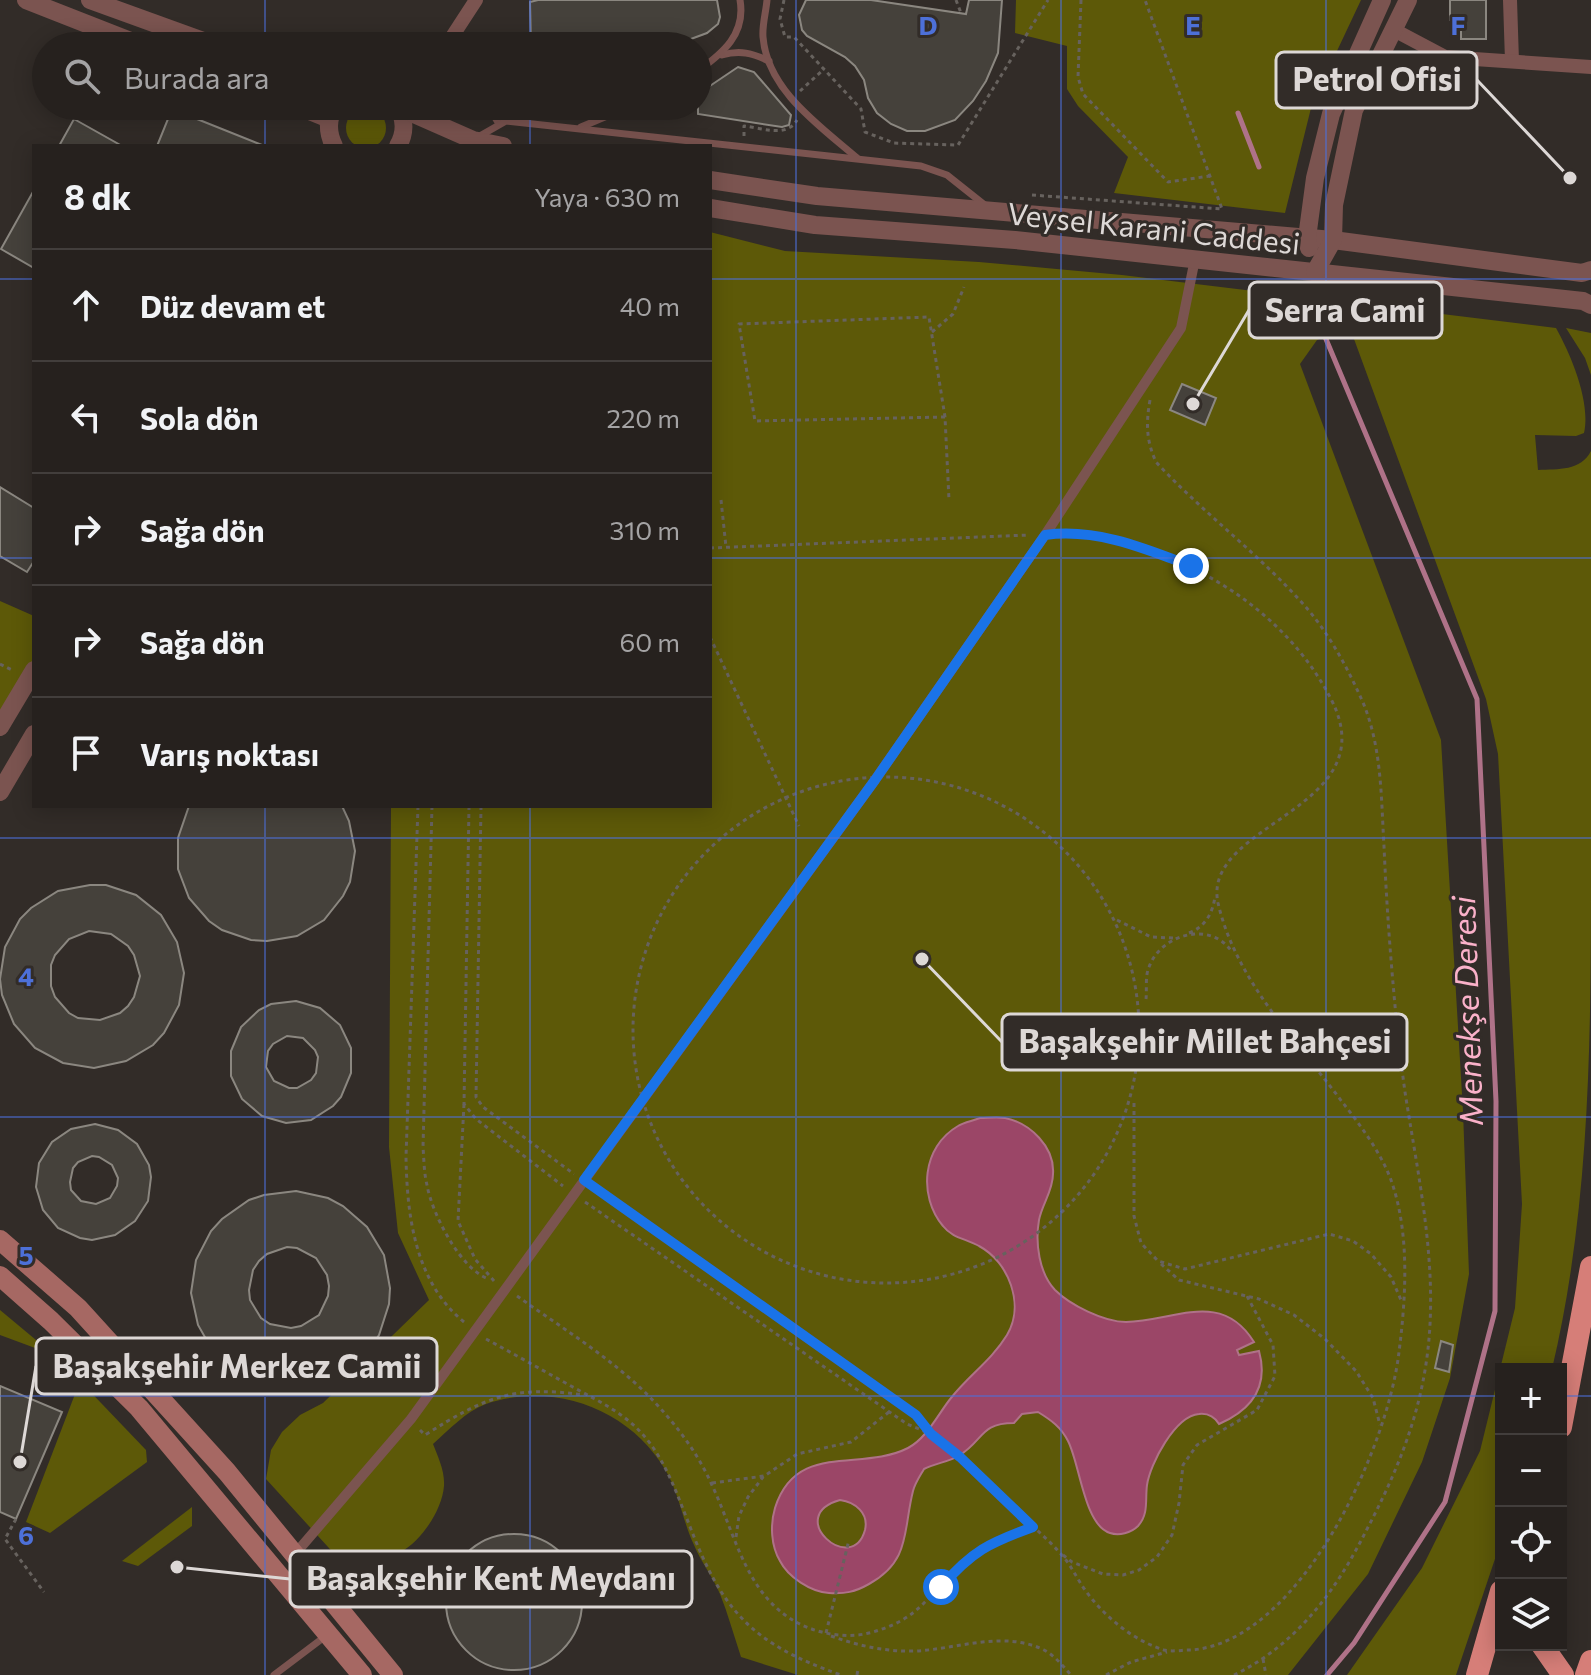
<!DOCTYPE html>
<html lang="tr">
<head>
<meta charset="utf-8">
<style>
	body { margin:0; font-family:Commissioner,sans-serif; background:#2e2927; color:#f1f3f6 }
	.controls { position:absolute; right:24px; bottom:24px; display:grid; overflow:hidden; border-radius:0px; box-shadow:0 4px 20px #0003 }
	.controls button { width:72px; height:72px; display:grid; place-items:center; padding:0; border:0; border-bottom:2px solid #423e3c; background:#26211e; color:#f1f3f6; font:40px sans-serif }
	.stop { position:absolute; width:24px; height:24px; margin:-18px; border:6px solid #1a73e8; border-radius:50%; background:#fff }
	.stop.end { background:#1a73e8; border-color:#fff; box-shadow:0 2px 8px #0008 }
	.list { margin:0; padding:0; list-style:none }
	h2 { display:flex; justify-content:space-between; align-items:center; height:104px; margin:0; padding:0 32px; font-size:34px }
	h2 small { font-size:26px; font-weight:400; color:#a4a3a4 }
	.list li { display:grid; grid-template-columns:52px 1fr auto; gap:24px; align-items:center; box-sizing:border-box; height:112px; padding:0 32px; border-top:2px solid #423e3c }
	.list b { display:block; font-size:30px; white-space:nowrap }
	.list em { font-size:26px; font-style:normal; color:#a4a3a4 }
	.icon { flex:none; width:44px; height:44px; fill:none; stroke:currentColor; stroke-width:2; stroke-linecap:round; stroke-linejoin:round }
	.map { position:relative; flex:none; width:1591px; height:1675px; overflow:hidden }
	.search { position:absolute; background:#26211e; box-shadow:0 4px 20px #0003; left:32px; top:32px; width:680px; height:88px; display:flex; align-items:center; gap:20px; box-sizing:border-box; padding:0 28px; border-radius:44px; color:#a4a3a4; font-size:30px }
	.panel { position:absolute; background:#26211e; box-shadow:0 4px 20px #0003; left:32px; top:144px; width:680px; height:664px; border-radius:0px }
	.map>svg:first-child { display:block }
</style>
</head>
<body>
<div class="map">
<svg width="1591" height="1675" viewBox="0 0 1591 1675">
	<rect width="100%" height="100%" fill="#322c28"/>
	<g fill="#5d5908">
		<polygon points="1016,0 1361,0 1312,104 1285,213 1114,193 1128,157 1078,106 1067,89 1067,46 1015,33"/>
		<circle cx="366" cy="128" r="20"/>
		<path d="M710,232L785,251L979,262L1122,275L1556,328C1571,355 1591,402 1584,433L1576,436L1535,435L1538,470C1558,469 1581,471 1591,451C1591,588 1591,725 1591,863C1591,1032 1591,1204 1552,1369H1501V1541L1456,1675H1347L1422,1568L1480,1451L1515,1308L1522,1204L1498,754L1486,699L1354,339L1338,332L1317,340L1300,364L1441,740L1463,1111L1469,1274L1450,1378L1422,1462L1368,1574L1288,1675H798L741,1657C734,1636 728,1614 720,1594C713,1577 701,1562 694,1545C683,1522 679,1493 666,1471C630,1409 554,1381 486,1404C466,1411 449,1430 433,1444C438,1457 445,1471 444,1486C442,1510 422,1540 401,1552C385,1561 366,1565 349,1570L266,1479L271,1450L282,1432L300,1415L323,1403L429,1300L398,1233L389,1147L391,806H710Z"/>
		<polygon points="1566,328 1591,333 1591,375 1585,358"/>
		<polygon points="0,601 34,616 34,662 0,716"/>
		<polygon points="0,1310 54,1355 0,1335"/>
		<polygon points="80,1381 146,1450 147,1462 50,1533 26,1522"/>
		<polygon points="192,1507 192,1526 138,1566 122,1561"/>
	</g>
	<path fill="#9b4667" stroke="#af7288" stroke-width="2" fill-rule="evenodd" d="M980,1118C988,1118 997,1117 1005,1118C1030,1123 1055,1147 1053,1174C1053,1191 1042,1204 1039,1220C1035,1243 1039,1273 1055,1290C1070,1305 1104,1322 1126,1322C1175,1321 1221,1289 1254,1342L1237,1350L1239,1355L1259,1351C1269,1387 1251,1410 1219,1424C1214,1416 1208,1413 1199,1414C1175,1416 1150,1464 1147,1485C1145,1500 1149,1514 1138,1526C1131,1533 1119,1536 1110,1533C1084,1525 1080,1464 1068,1441C1061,1427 1051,1420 1038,1412L1022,1414L1014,1423C980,1423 984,1440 960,1455C950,1462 935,1463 924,1469C920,1476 915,1483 913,1491C903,1530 911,1561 869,1584C855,1592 845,1594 829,1593C811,1592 788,1577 780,1561C771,1546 770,1525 775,1508C796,1441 861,1472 908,1448C927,1438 938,1414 951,1398C969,1375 991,1361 1007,1335C1025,1305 1009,1262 979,1246C967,1239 952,1238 943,1226C918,1196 922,1147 958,1126C964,1122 973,1121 980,1118ZM840,1500C855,1502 869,1513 865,1530C852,1577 783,1516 840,1500Z"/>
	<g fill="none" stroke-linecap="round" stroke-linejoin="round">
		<g stroke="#af7288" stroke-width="5">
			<polyline points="1238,113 1259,167"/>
			<polyline points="1323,332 1477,699 1496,1101 1495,1311 1445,1502 1354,1643 1327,1675"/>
		</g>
	</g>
	<g fill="#45413b" stroke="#8b8780" stroke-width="2" fill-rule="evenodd">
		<polygon points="538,0 717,0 720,17 718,24 707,33 672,46 531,46 530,2"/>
		<polygon points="806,0 871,0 966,14 969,0 1002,0 998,53 986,81 973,101 955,120 925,131 907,131 891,124 877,113 868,98 864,80 855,66 845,57 807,36 802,30 799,15"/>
		<polygon points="1450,0 1486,0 1486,39 1461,39 1461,20 1450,20"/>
		<polygon points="738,67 754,72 791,115 789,125 782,127 698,114 698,94"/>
		<polygon points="172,109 262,145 262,146 157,146"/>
		<polygon points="74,119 122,146 59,146"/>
		<polygon points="34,190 34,268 1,249"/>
		<polygon points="1182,384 1216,398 1205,425 1170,410"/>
		<polygon points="0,487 34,508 34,561 27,572 0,556"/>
		<polygon points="189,806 342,806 349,821 355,851 350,882 343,896 324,920 297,936 267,941 251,940 222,930 209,921 189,898 178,869 178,838"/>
		<path d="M90,885H106L136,895L161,915L177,942L184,973L179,1005L164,1033L153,1045L126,1061L94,1068L63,1063L35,1048L14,1024L2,995L0,979L5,947L20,919L31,908L58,891ZM89,931L111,934L128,946L134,955L140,976L134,997L128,1006L120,1013L100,1020L78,1018L69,1013L55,997L51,986V965L55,955L69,939Z"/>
		<path d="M296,1001L320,1008L340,1025L351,1048V1073L341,1097L333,1106L311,1120L286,1123L262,1116L242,1099L231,1076V1051L241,1027L259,1010L271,1004ZM287,1036L303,1038L315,1050L318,1057L316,1073L311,1080L297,1088H289L274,1081L266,1067L268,1051L273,1044Z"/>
		<path d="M95,1124L118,1130L137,1144L149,1165L151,1177L148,1201L135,1221L115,1235L92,1240L80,1238L58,1228L43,1210L36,1187L39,1163L52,1142L71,1129ZM92,1156L99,1157L112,1165L118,1178L117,1186L110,1198L96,1204L81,1201L71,1190L70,1182L73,1168L78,1162Z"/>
		<path d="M296,1191L328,1198L343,1206L367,1227L384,1255L390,1288L389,1304L379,1335L370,1349L347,1371L317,1385L285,1389L253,1382L238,1374L214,1353L198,1325L191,1293L196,1260L211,1231L222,1219L249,1200L264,1195ZM287,1247L297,1248L316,1258L327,1275L329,1286L328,1296L319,1315L301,1326L291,1328L270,1324L261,1318L250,1300L249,1290L253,1270L259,1261L267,1254Z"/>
		<polygon points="1441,1341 1453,1345 1449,1372 1435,1368"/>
		<polygon points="0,1386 62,1412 16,1519 0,1512"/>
		<circle cx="514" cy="1602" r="68"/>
	</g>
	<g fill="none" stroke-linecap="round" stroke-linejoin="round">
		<g stroke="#67625e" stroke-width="3" stroke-dasharray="4 4" stroke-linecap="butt">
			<polyline points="784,0 780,19 785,37 794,37 861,109 865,132 894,143 958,145 1048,0"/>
			<polyline points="956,0 961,13"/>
			<polyline points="1081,0 1078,77 1083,94 1168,182 1210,176"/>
			<polyline points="800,91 824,69"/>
			<path d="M744,136V126C762,128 787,138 797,120"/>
			<polyline points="1032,195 1222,209 1145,0"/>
			<polyline points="932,332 953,314 964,287"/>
			<path d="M1150,400C1146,423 1146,440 1156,462C1202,512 1259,554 1304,605C1328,632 1346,665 1361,698C1382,744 1381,797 1384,846C1386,892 1389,938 1393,983C1396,1019 1400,1056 1405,1092C1419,1182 1440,1273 1426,1364C1417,1424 1394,1478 1366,1531C1336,1591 1296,1645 1234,1675"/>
			<polyline points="945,417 755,421 739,324 929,317 945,417 949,500"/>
			<polyline points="721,500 726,547"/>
			<polyline points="710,548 1029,535"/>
			<polyline points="710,637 799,826"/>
			<polyline points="0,664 14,671"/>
			<circle cx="886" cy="1030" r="253"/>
			<path d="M418,806L406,1157C407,1216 415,1282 464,1322"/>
			<path d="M432,806L423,1147C424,1160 424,1173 427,1185C432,1214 461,1270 489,1279"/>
			<polyline points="469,806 464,1104 476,1119 563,1186"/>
			<polyline points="481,806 476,1097 483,1107 574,1174"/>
			<polyline points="1117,920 1151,937 1173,938"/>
			<path d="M1189,933C1205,927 1213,913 1215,896"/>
			<path d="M1146,999C1147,989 1145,976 1149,967C1161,934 1211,920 1232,952"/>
			<polyline points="1134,1103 1134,1216 1141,1243 1158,1261 1185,1269 1329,1234 1353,1241 1371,1254 1391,1277 1401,1300"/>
			<polyline points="464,1104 458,1221 475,1259 494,1281"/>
			<polyline points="585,1202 907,1424 931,1434 916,1415 594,1187"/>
			<polyline points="1161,1264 1179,1280 1259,1299 1294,1315 1325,1339 1356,1371 1373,1398 1380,1425"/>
			<path d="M517,1296C566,1331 620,1363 660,1408C680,1430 699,1456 711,1483C737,1537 747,1604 809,1628C827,1635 850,1638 869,1633C923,1619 927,1594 963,1562C984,1544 1009,1537 1033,1527"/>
			<path d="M486,1339C514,1354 542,1370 571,1386C598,1401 625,1413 645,1437C666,1462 677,1494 689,1524C722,1611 752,1644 841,1675"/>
			<path d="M420,1430L425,1435C485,1397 513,1385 584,1395"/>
			<path d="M931,1434C963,1459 991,1486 1019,1514C1032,1526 1047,1538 1059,1552C1070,1563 1076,1577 1085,1590C1104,1616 1132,1640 1164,1650C1172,1652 1182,1650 1191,1650C1300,1642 1388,1448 1399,1352C1406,1297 1410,1233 1391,1180C1381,1153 1361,1126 1343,1103C1296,1040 1236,981 1218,903C1201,823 1386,810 1332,701C1282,602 1171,541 1064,533"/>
			<polyline points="712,1483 764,1476"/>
			<polyline points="16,1519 5,1539 44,1592"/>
			<polyline points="736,1537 739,1516 748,1497 763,1477 797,1454 851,1442 889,1412"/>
			<polyline points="1063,1555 1072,1562 1103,1574 1123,1575 1139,1570 1157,1557 1172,1535 1179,1503 1183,1465 1197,1445 1257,1410 1275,1376 1273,1345 1247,1296"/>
			<polyline points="826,1633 849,1540"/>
			<path d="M831,1636C859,1646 886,1652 916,1651C957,1649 1004,1630 1044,1650C1054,1655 1063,1666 1071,1675"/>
			<polyline points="1263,1659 1266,1675"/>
			<polyline points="857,1675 858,1669"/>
			<polyline points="1106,1675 1131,1662 1167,1652"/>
		</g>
		<g stroke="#7b5450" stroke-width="7">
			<path d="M767,0C766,12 762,25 763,37C767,90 820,126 857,158"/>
			<path d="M722,55C740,50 752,53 769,61"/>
			<path d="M698,71C723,53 746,34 740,0"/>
			<polyline points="488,106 499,124"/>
			<polyline points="581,127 631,106"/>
			<polyline points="478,137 506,121 921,166 947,175 986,206"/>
			<polyline points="274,1675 327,1635"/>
		</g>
		<polyline stroke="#7b5450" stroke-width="10" points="295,1554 411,1419 875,780 1045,535 1181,328 1195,259"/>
		<g stroke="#7b5450" stroke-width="14">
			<polyline points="1510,0 1512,61"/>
			<polyline points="1394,30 1445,57 1591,67"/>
			<polyline points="446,46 476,0"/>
		</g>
		<g stroke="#7b5450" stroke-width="18">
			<polyline points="26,0 143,46"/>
			<polyline points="90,0 217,46"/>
			<polyline points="297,106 329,119"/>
			<path d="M398,106C405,120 406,132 398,146"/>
			<polyline points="398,107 473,140 503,146"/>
			<path d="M334,146C327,132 327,119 335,106"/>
			<polyline points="710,180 817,196 1333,240 1582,273 1591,270"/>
			<polyline points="710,208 815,225 1015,240 1583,301 1591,305"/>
			<polyline points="1309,248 1307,238 1315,178 1331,114 1382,0"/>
			<polyline points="1315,272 1333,240 1334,205 1354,110 1408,0"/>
			<polyline points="0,727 34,670"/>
			<polyline points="0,792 34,734"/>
		</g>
		<g stroke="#a66863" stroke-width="20">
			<polyline points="0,1240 78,1308 227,1472 393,1675"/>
			<polyline points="0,1276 51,1321 139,1408 362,1675"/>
		</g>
		<g stroke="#d67e78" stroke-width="22">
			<polyline points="1561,1427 1591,1267"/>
			<polyline points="1542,1645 1563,1675"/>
			<polyline points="1477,1675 1501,1591"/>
			<polyline points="1586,1675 1591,1661"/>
		</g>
	</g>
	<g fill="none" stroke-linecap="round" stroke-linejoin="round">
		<path stroke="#1a73e8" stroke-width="10" d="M941,1587C972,1551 989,1543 1033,1527L960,1457L931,1434L916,1415L584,1180L875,780L1045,535C1096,528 1144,548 1191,566"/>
	</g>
	<path fill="none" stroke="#4d70d8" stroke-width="2" stroke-opacity="0.55" d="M265,0V46M530,0V46M796,0V1675M1061,0V1675M1326,0V1675M265,106V146M530,106V146M0,279H34M710,279H1591M0,558H34M710,558H1591M265,806V1675M530,806V1675M0,838H1591M0,1117H1591M0,1396H1501M1561,1396H1591"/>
	<g text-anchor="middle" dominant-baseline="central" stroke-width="6" stroke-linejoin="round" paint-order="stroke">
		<g font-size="30" fill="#ddd8d6" stroke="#322c28">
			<text transform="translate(1154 227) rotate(6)">Veysel Karani Caddesi</text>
		</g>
		<g font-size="32" font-style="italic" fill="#fab1c9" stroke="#322c28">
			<text transform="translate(1466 1011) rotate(-92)">Menekşe Deresi</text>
		</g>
	</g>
	<g font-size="26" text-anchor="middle" font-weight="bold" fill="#4d70d8" stroke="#322c28" stroke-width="6" stroke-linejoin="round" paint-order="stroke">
		<text x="928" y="35">D</text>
		<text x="1193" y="35">E</text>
		<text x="1458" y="35">F</text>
		<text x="26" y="986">4</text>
		<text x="26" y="1265">5</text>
		<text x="26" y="1545">6</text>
	</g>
	<path fill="none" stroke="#ddd8d6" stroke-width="3" d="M1570 178L1477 80M1193 404L1249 310M922 959L1002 1042M20 1462L36 1366M177 1567L290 1579"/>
	<g fill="#ddd8d6" stroke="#322c28" stroke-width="3">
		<circle cx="1570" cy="178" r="8"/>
		<circle cx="1193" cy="404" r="8"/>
		<circle cx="922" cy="959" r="8"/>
		<circle cx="20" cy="1462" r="8"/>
		<circle cx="177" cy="1567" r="8"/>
	</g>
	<g fill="#322c28" stroke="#ddd8d6" stroke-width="3">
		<rect x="1276" y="52" width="201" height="56" rx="8"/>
		<rect x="1249" y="282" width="193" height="56" rx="8"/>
		<rect x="1002" y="1014" width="405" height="56" rx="8"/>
		<rect x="36" y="1338" width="401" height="56" rx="8"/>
		<rect x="290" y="1551" width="402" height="56" rx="8"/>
	</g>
	<g font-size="32" text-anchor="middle" font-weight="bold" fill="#ddd8d6">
		<text x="1377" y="91">Petrol Ofisi</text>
		<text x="1345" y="322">Serra Cami</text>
		<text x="1205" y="1053">Başakşehir Millet Bahçesi</text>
		<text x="237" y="1378">Başakşehir Merkez Camii</text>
		<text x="491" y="1590">Başakşehir Kent Meydanı</text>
	</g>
</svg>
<div class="controls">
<button>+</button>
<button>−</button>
<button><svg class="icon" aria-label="locate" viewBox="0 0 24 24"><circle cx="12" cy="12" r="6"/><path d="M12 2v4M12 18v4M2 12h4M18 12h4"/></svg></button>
<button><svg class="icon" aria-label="layers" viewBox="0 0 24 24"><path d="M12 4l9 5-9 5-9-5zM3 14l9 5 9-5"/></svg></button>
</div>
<div class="stop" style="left:941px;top:1587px"></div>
<div class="stop end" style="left:1191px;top:566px"></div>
<div class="search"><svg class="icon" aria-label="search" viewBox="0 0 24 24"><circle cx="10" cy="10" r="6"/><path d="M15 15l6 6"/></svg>Burada ara</div>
<section class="panel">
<h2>8 dk<small>Yaya · 630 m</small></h2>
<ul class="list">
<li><svg class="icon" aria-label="ahead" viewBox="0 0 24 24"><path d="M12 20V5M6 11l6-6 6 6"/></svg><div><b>Düz devam et</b></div><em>40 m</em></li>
<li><svg class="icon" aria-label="left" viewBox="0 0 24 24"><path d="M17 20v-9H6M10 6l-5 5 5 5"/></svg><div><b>Sola dön</b></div><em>220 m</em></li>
<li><svg class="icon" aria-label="right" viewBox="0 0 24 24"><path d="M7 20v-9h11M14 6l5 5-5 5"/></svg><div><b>Sağa dön</b></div><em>310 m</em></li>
<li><svg class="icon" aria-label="right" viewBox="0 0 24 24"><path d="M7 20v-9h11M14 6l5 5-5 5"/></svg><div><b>Sağa dön</b></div><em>60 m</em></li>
<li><svg class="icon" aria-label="arrive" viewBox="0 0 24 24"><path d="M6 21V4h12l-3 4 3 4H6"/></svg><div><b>Varış noktası</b></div></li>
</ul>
</section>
</div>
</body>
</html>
